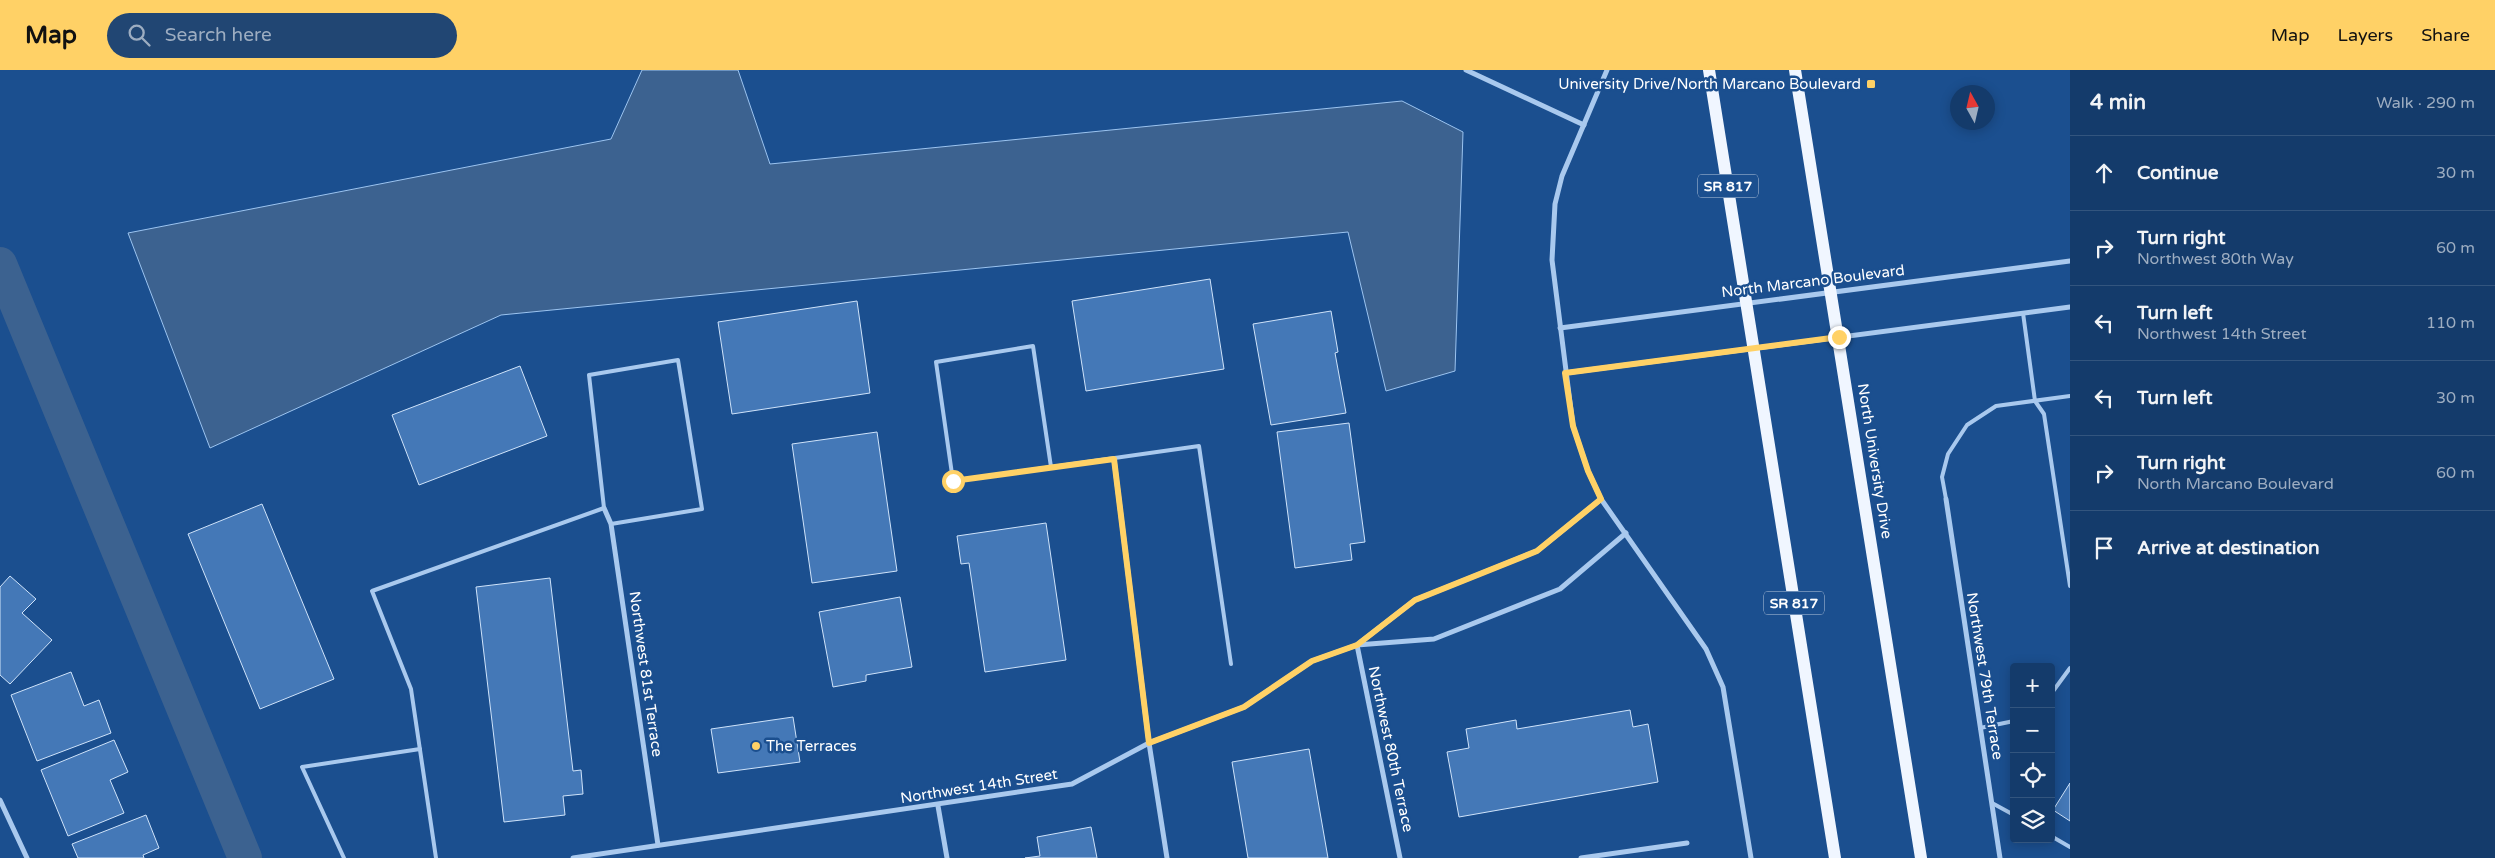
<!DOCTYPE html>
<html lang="en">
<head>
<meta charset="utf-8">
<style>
	body { margin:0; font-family:"Varela Round",sans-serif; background:#214673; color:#f1f3f6 }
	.controls { position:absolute; right:15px; bottom:15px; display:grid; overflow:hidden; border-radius:5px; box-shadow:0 2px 12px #0003 }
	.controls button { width:45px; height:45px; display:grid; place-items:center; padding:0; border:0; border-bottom:1px solid #33557e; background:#143b6b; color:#f1f3f6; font:25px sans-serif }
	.compass { position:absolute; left:1950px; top:15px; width:45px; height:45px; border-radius:50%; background:#143b6b; box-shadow:0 2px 12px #0003; rotate:352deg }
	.stop { position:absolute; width:15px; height:15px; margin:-11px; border:4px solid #ffd166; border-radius:50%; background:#fff }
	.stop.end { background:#ffd166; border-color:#fff; box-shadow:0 1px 5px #0008 }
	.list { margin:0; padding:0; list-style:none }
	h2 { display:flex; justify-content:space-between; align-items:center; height:65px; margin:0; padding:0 20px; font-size:21px }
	h2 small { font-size:16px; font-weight:400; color:#9dadc1 }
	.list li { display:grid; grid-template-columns:32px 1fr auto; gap:15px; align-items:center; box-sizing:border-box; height:75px; padding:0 20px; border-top:1px solid #33557e }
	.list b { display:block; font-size:19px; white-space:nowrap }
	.list p { margin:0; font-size:16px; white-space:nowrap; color:#9dadc1 }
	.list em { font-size:16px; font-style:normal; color:#9dadc1 }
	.icon { flex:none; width:28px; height:28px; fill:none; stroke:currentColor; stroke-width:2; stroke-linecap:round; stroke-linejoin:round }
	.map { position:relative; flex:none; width:2070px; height:788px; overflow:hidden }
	header { display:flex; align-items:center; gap:30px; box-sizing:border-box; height:70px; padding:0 25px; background:#ffd166; color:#111 }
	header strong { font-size:24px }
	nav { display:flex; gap:28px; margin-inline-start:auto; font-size:18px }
	.search { width:350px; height:45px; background:#214673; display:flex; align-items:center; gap:12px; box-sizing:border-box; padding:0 18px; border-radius:28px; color:#9dadc1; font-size:19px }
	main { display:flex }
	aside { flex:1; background:#143b6b }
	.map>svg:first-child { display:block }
</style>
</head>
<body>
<header>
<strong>Map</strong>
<div class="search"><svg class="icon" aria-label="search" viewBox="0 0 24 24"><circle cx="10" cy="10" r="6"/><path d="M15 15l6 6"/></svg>Search here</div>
<nav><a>Map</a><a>Layers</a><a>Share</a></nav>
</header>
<main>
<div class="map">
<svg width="2070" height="788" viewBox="0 0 2070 788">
	<rect width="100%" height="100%" fill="#1b4f8f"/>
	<polygon fill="#3c6290" stroke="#9cc4f0" points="642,0 738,0 770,94 1402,31 1463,62 1455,301 1386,321 1348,162 501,245 210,378 128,163 611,69"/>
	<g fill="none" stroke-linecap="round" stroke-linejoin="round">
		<polyline stroke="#3c6290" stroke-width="34" points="0,194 245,788"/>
	</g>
	<g fill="#4478b7" stroke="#cfe3fa">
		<polygon points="1210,209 1224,299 1086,321 1072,231"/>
		<polygon points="857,231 870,323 732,344 718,252"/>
		<polygon points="1331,241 1338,282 1335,283 1346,343 1271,355 1253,254"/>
		<polygon points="520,296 547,366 419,415 392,345"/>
		<polygon points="1349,353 1365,472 1350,474 1352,490 1295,498 1277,362"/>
		<polygon points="877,362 897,501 812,513 792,374"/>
		<polygon points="262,434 334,609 260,639 188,464"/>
		<polygon points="1046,453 1066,590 985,602 969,493 961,494 957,466"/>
		<polygon points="10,506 36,529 22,543 52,570 10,614 0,605 0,517"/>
		<polygon points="550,508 573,701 581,700 583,724 563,726 565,745 504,752 476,517"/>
		<polygon points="900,527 912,597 866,605 866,611 833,617 819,542"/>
		<polygon points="71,602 84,636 99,630 111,663 37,691 11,625"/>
		<polygon points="1630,640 1633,657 1648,654 1658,712 1459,747 1447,682 1469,678 1466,659 1516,650 1517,659"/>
		<polygon points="793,647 800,692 718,703 711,659"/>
		<polygon points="114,670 128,702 110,710 124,743 68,766 41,700"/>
		<polygon points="1309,679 1328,788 1248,788 1232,692"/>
		<polygon points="2070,713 2070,751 2053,740"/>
		<polygon points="146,745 159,778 143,785 144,788 78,788 72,774"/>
		<polygon points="1091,757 1097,788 1025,788 1040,786 1037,767"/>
	</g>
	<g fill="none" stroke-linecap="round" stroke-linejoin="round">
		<g stroke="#a9c9ee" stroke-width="4">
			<polyline points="2023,243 2035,331 2044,344 2070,516"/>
			<polyline points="1051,397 1033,276 936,292 953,411 1199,376 1231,594"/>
			<polyline points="1946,429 1942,407 1948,384 1967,355 1996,336 2070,326"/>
			<polyline points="2051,624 2070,598"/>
			<polyline points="1980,658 2014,651"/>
			<polyline points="1992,733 2014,745"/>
			<polyline points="2051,766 2070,777"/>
			<polyline points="344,788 302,697 420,679"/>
			<polyline points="436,788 411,619 372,521 604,438 589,305 678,290 702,439 611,454"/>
		</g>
		<g stroke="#a9c9ee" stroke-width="5">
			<polyline points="1466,0 1584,55"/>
			<polyline points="1607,0 1562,106 1555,134 1552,190 1573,356 1588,401 1601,429 1706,579 1723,617 1751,788"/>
			<polyline points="1560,258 2070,191"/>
			<polyline points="1565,303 2070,237"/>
			<polyline points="1114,389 1149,673 1167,788"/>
			<polyline points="1946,429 2000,788"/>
			<polyline points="604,438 611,454 658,775"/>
			<polyline points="1357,575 1415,530 1537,481 1601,429"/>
			<polyline points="1357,575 1400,788"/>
			<polyline points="0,730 27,788"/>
			<polyline points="938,736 947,788"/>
			<polyline points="573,788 1072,714 1149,673 1244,637 1312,591 1357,575 1434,569 1560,519 1626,463"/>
			<polyline points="1581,788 1687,773"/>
		</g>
		<g stroke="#f0f6ff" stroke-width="12">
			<polyline points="1709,0 1835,788"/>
			<polyline points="1795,0 1921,788"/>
		</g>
	</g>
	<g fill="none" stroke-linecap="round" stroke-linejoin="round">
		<polyline stroke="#ffd166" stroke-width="6" points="953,411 1114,389 1149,673 1244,637 1312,591 1357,575 1415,530 1537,481 1601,429 1588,401 1573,356 1565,303 1839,267"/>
	</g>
	<g fill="#ffd166" stroke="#1b4f8f" stroke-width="2">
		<rect x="1866" y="9" width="10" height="10" rx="2.5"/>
		<circle cx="756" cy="676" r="5"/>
	</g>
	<g text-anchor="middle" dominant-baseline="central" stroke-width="5" stroke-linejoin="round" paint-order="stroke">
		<g fill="#1b4f8f" stroke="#bbcadd" stroke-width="1">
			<rect x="1698" y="104.5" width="60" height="23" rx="4"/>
			<rect x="1764" y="521.5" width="60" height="23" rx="4"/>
		</g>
		<g font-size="14" font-weight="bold" fill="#fff">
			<text x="1728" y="116">SR 817</text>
			<text x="1794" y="533">SR 817</text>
		</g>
		<g font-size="15" fill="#fff" stroke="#1b4f8f" text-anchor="end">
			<text x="1861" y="14">University Drive/North Marcano Boulevard</text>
			<text x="766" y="676" text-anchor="start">The Terraces</text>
		</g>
		<g font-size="15" fill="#fff" stroke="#1b4f8f">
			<text transform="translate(1813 211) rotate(-7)">North Marcano Boulevard</text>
			<text transform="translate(1875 391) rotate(81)">North University Drive</text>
			<text transform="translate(646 604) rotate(82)">Northwest 81st Terrace</text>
			<text transform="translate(1985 606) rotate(81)">Northwest 79th Terrace</text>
			<text transform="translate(1391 679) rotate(78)">Northwest 80th Terrace</text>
			<text transform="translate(979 716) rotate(-9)">Northwest 14th Street</text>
		</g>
	</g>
</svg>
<div class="controls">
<button>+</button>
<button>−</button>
<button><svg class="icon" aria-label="locate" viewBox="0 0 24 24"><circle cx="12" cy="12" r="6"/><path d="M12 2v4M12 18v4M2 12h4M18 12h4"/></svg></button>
<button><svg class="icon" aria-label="layers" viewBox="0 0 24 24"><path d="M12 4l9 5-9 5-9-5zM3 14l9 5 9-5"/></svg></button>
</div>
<svg class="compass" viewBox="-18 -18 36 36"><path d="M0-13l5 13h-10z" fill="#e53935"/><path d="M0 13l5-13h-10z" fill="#9dadc1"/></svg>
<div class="stop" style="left:953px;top:411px"></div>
<div class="stop end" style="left:1839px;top:267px"></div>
</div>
<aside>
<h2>4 min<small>Walk · 290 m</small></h2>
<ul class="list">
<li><svg class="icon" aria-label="ahead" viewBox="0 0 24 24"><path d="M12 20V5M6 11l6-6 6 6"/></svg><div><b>Continue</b></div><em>30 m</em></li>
<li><svg class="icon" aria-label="right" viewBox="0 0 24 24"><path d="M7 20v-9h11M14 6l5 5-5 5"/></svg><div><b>Turn right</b><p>Northwest 80th Way</p></div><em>60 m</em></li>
<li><svg class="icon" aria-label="left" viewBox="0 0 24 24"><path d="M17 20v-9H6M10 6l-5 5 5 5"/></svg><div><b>Turn left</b><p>Northwest 14th Street</p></div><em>110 m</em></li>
<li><svg class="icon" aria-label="left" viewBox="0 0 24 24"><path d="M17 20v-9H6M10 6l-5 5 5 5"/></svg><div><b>Turn left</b></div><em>30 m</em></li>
<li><svg class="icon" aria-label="right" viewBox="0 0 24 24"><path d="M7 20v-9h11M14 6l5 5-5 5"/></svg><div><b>Turn right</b><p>North Marcano Boulevard</p></div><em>60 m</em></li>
<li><svg class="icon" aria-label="arrive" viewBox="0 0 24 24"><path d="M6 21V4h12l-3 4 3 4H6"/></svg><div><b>Arrive at destination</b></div></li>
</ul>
</aside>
</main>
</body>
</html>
